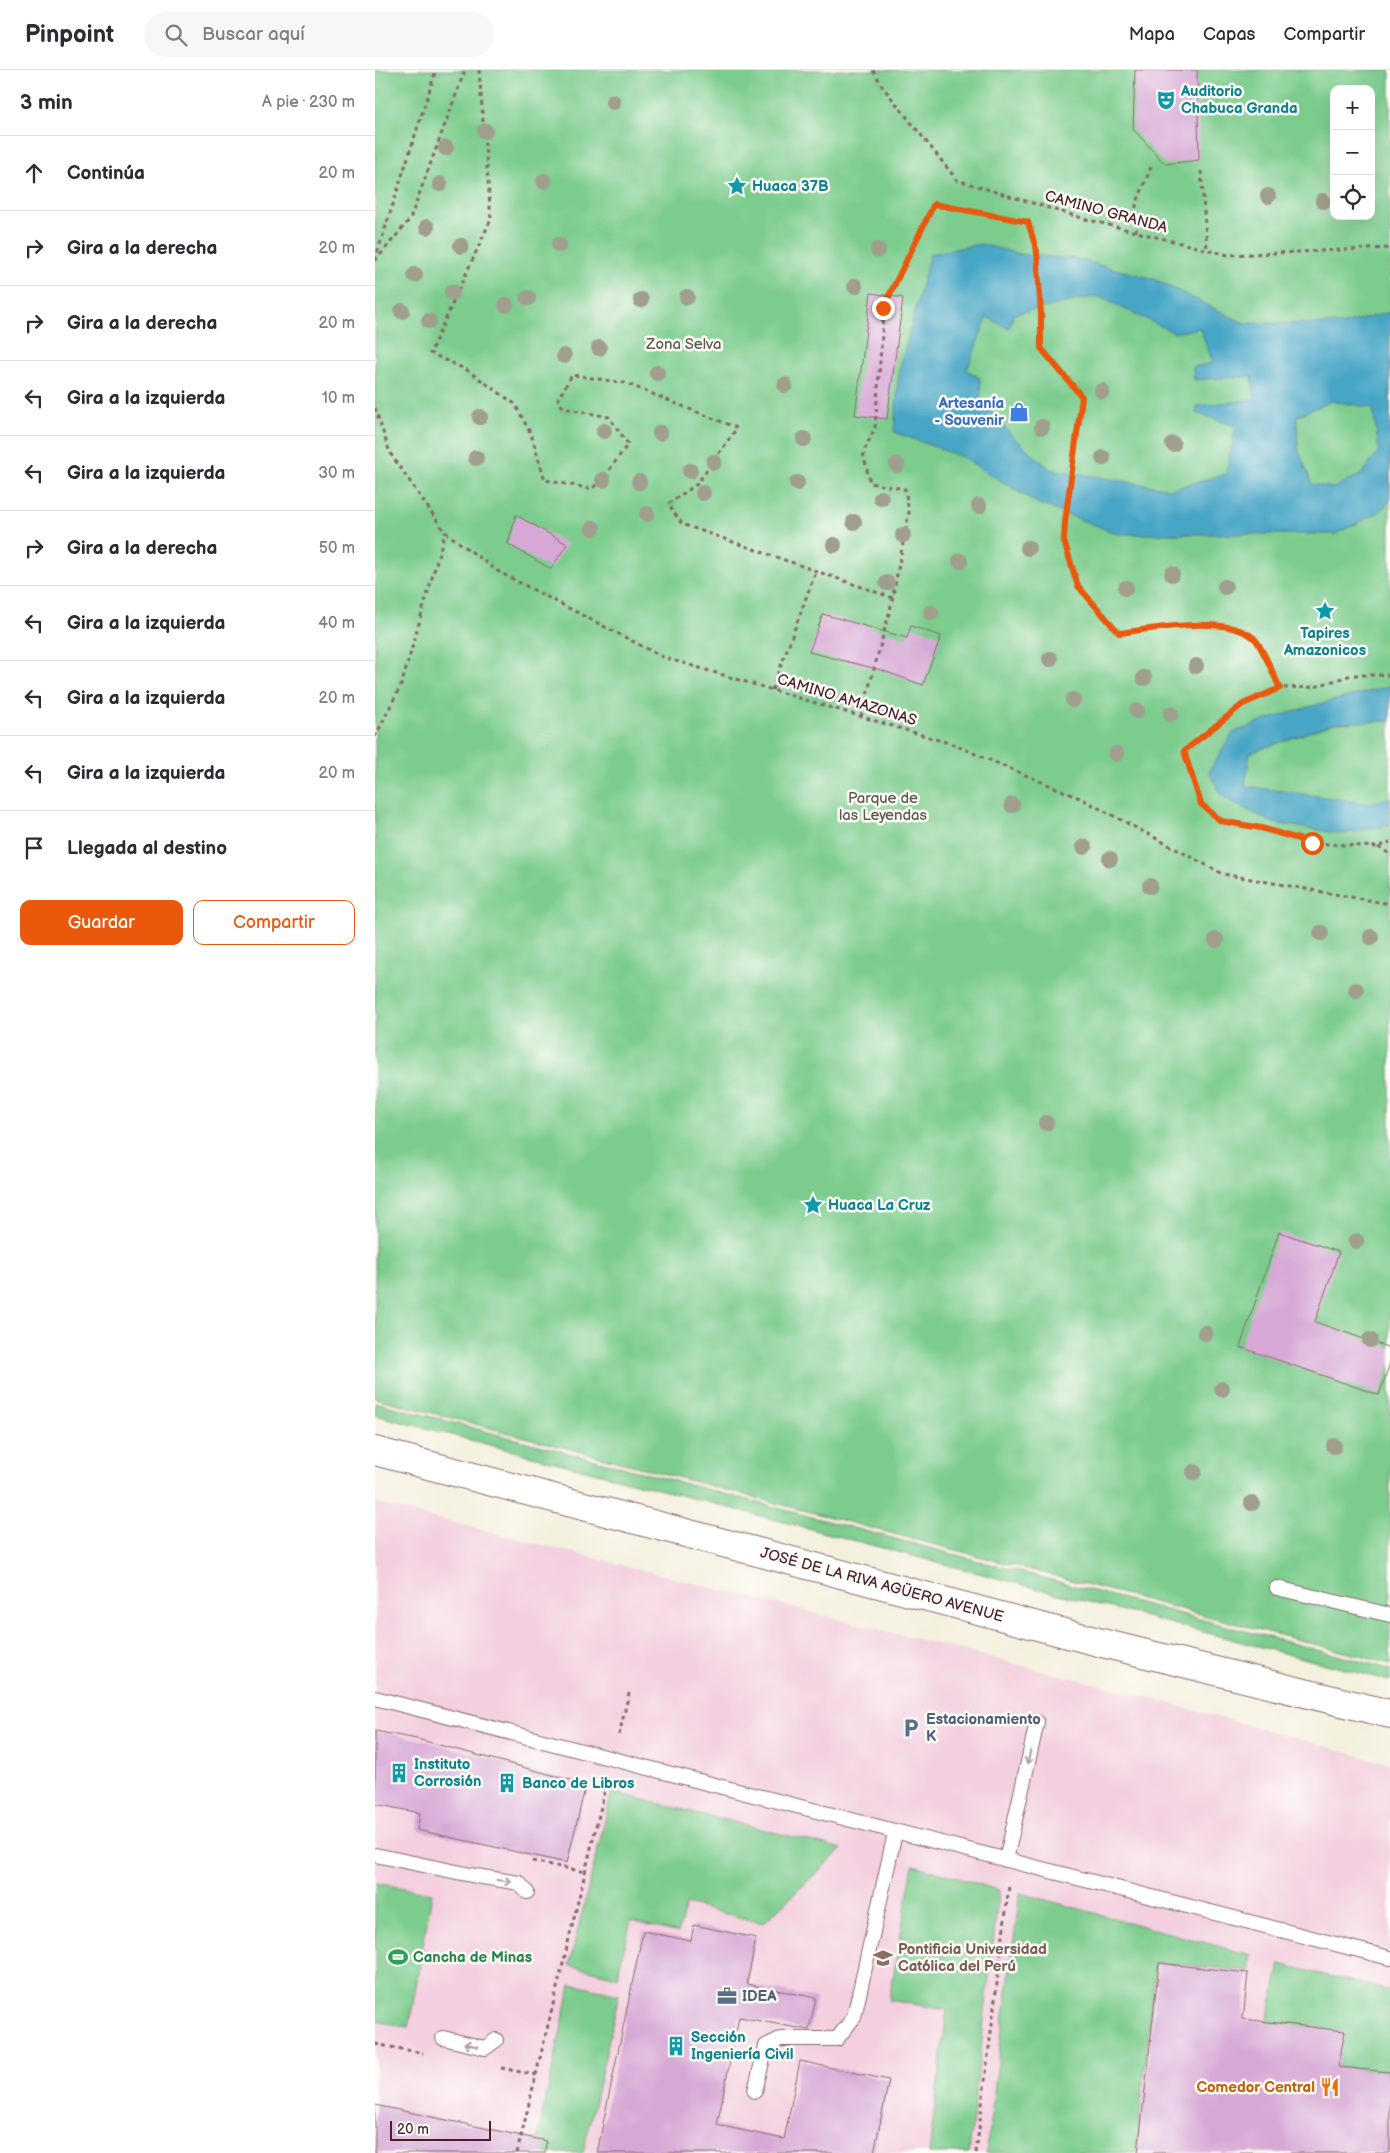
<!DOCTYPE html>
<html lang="es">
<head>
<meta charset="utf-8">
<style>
	body { margin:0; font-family:"Balsamiq Sans",sans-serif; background:#f7f7f7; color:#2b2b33 }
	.controls { position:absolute; right:15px; top:15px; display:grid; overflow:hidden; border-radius:10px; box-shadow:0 5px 20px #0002 }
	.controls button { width:45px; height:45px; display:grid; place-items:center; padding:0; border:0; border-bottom:1px solid #e1e1e2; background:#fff; color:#2b2b33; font:25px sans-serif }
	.scale { position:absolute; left:15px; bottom:12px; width:101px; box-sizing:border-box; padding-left:5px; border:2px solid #4a1f2b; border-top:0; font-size:14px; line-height:18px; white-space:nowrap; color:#4a1f2b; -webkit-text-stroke:4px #fdfcf7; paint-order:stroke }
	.stop { position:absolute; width:15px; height:15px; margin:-11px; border:4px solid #ea580c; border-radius:50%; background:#fff }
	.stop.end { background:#ea580c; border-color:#fff; box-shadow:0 1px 5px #0008 }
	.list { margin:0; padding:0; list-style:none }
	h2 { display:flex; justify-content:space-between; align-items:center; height:65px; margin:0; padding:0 20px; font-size:21px }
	h2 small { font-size:16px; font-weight:400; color:#7c7c81 }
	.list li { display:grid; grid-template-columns:32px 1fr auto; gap:15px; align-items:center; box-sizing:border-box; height:75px; padding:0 20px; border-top:1px solid #e1e1e2 }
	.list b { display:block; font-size:19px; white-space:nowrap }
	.list em { font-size:16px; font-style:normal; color:#7c7c81 }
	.actions { display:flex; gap:10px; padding:15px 20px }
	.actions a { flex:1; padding:11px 0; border:1px solid #ea580c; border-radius:10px; text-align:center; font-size:18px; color:#ea580c }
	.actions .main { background:#ea580c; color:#fff }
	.icon { flex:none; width:28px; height:28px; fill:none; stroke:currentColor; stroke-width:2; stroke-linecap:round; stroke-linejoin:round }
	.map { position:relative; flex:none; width:1015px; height:2083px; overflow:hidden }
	header { display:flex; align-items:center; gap:30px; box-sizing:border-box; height:70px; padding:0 25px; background:#fff; border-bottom:1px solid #e1e1e2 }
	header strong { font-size:24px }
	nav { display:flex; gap:28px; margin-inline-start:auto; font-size:18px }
	.search { width:350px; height:45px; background:#f7f7f7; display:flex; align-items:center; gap:12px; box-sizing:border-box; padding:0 18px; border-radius:28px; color:#7c7c81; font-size:19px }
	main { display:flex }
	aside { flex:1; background:#fff }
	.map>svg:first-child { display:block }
</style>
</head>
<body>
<header>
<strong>Pinpoint</strong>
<div class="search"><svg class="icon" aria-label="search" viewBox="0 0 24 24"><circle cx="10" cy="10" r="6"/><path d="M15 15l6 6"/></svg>Buscar aquí</div>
<nav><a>Mapa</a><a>Capas</a><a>Compartir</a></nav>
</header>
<main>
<aside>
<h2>3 min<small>A pie · 230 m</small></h2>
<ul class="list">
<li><svg class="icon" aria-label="ahead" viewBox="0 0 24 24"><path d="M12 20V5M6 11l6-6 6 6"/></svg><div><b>Continúa</b></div><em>20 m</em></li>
<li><svg class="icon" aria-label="right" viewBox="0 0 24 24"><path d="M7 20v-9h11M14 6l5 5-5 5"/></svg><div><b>Gira a la derecha</b></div><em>20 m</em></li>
<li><svg class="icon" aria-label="right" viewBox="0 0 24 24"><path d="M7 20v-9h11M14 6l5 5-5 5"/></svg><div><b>Gira a la derecha</b></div><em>20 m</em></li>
<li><svg class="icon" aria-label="left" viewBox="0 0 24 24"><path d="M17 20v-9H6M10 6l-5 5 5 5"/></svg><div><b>Gira a la izquierda</b></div><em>10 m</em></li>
<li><svg class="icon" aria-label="left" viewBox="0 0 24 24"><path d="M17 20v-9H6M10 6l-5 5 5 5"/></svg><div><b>Gira a la izquierda</b></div><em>30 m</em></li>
<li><svg class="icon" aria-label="right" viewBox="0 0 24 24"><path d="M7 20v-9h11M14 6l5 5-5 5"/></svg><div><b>Gira a la derecha</b></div><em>50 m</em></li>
<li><svg class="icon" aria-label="left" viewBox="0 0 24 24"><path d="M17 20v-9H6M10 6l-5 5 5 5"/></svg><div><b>Gira a la izquierda</b></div><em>40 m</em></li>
<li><svg class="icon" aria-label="left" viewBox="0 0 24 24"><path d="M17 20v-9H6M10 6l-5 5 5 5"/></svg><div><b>Gira a la izquierda</b></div><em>20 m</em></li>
<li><svg class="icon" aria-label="left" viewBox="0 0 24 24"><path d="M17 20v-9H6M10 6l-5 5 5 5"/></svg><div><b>Gira a la izquierda</b></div><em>20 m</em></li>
<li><svg class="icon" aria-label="arrive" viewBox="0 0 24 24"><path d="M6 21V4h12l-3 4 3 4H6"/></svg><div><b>Llegada al destino</b></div></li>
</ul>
<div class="actions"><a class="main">Guardar</a><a>Compartir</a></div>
</aside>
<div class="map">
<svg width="1015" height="2083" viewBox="0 0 1015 2083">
	<rect width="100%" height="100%" fill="#fdfcf7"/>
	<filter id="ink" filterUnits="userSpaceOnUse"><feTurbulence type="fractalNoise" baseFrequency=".02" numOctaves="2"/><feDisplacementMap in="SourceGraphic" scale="10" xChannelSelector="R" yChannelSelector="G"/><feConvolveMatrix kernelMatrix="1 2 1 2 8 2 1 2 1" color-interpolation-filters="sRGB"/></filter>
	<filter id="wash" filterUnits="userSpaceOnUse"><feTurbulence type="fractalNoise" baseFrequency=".0096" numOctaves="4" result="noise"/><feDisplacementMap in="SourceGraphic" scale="20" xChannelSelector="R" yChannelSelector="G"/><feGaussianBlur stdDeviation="1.12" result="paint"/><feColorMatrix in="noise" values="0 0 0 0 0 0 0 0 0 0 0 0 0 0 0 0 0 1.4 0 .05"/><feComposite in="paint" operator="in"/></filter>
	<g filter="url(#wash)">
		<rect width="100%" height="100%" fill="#f4f0de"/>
		<polygon fill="#f3cfdf" points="0,1433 749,1621 1015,1694 1015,2083 0,2083"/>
		<g fill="#7bcc8d" stroke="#62765c" fill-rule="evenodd">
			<path d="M0,0H1015V1594L0,1328ZM959,19H996V146H959Z"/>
			<polygon points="0,1332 1015,1599 1015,1611 0,1345"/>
			<polygon points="237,1722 467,1779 388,1853 311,1834 303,1863 256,1851 242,1907 194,1895"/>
			<polygon points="538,1795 624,1820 594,2083 554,2083 572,1940 514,1930"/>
			<polygon points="0,1813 57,1823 34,1957 0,1951"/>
			<polygon points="645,1823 876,1885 874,1901 781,1892 761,2083 611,2083"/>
			<polygon points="905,1894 1015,1921 1015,2002 963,1997 969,1961 892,1952"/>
			<polygon points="196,1914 244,1925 208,2083 159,2083"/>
		</g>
		<g fill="#47a6c6" stroke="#486278" fill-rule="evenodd">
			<path d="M605,174L650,185L702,189L779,209L869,253L969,254L1015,242V430L1006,441L961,464H743L662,433L587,387L519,362L524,302L555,184ZM722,226L800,263L825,258L838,293L818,297L819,310L877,306L880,329L823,336L821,343L861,356L851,404L796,419L675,399L638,367L606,330L605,308L592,300L612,247L634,259L639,244ZM957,331L998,338L1004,381L987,404L958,418L937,414L923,379L922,346Z"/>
			<polygon points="1015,616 1015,651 960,653 875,683 870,716 992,733 1015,728 1015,755 968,764 898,753 848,727 834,702 858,663 888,651 937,636"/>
		</g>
		<g id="blocks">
			<g fill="#d7a8d6">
				<polygon points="760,0 822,0 824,90 790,94 758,59"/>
				<polygon points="496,223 528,228 512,349 480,345"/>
				<polygon points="141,445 192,474 176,499 133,474"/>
				<polygon points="448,544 532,568 536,556 566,566 548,615 506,600 434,582"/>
				<polygon points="904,1162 964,1182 940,1252 1015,1278 1015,1293 1004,1325 865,1277"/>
				<polygon points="0,1661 42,1669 211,1714 192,1793 42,1760 45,1743 0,1734"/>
				<polygon points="319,1855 381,1868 372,1914 441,1928 434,1960 364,1947 342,2055 409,2069 425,1991 514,2010 499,2083 222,2083 268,1861 316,1871"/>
				<polygon points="784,1893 873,1903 868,1949 970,1961 963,1997 1015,2002 1015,2083 763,2083"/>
				<polygon points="0,2035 171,2071 170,2083 0,2083"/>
			</g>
		</g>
	</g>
	<g filter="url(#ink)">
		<use href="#blocks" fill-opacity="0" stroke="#86686a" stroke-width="1"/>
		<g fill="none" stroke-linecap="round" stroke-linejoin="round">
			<defs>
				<g id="lane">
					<polyline points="902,1518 1015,1545"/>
					<polyline points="0,1628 1015,1888"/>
					<polyline points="0,1785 101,1806 144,1813 152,1822"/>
					<polyline points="631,1790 662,1652"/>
					<polyline points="68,1968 110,1978 121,1970"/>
					<polyline points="380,2021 391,1976 405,1969 462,1969 479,1947 520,1763"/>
				</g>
				<polyline id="secondary" points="0,1381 731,1574 1015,1644"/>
			</defs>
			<use href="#lane" stroke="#86686a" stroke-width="16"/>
			<use href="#secondary" stroke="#86686a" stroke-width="30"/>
			<g stroke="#86686a" stroke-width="3" stroke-dasharray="4 4" stroke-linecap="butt">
				<polyline points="104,0 116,149 55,283 92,300 140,334 156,364 170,410 217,419 235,399 253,374 234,347 188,338 183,329 197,305 250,313 362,358 322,414 293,434 307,454 518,528"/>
				<polyline points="498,0 507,16 582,110 710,149 853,185 1015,178"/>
				<polyline points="826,101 832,180"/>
				<polyline points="761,162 761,135 776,97"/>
				<polyline points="0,190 61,0"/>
				<polyline points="0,191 35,149 90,0"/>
				<polyline points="0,338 15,383 70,462 124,502 288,587 577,674 707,729 848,804 1015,834"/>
				<polyline points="1015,605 976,605 940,617 905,618 868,634 809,681 826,734 846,751 886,758 937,773 1003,777 1015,772"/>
				<polyline points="397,620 441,501"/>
				<path d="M486,647L516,536L534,442L530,419L495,413L488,383L500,358L509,238L559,135L653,152L662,182L666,244V278L707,327L690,452L689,471L703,516L744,563C779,559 850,544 879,568C886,574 900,608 905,618"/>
				<polyline points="0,667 27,613 70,462"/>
				<polyline points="1003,777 1015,784"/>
				<polyline points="244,1665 254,1623"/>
				<polyline points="157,1791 210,1802"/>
				<polyline points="0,1974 48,1983"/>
				<polyline points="126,1998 161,2005"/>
				<polyline points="142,2083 232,1712"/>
				<polyline points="601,2083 634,1816"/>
			</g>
			<use href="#lane" stroke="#fff" stroke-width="14"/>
			<use href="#secondary" stroke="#fff" stroke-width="28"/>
		</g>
		<g fill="#a09f8e">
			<circle cx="238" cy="32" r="8"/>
			<circle cx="110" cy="61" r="8"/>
			<circle cx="71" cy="78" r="8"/>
			<circle cx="169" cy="111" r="8"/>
			<circle cx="65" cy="114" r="8"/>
			<circle cx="893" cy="126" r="8"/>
			<circle cx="948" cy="131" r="8"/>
			<circle cx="52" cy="157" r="8"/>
			<circle cx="184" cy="175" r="8"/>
			<circle cx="86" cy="176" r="8"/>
			<circle cx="503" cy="180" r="8"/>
			<circle cx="40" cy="205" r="8"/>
			<circle cx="480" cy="216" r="8"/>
			<circle cx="77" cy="222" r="8"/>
			<circle cx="312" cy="227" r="8"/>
			<circle cx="153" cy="228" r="8"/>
			<circle cx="266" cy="230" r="8"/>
			<circle cx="131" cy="235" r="8"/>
			<circle cx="27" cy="241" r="8"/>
			<circle cx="54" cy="251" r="8"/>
			<circle cx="224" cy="278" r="8"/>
			<circle cx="189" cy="286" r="8"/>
			<circle cx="282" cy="303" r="8"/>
			<circle cx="410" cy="315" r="8"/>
			<circle cx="727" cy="321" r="8"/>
			<circle cx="105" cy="347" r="8"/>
			<circle cx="667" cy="357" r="8"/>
			<circle cx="229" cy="361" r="8"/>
			<circle cx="285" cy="363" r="8"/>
			<circle cx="429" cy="369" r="8"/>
			<circle cx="798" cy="374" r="8"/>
			<circle cx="101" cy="388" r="8"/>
			<circle cx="728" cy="388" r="8"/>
			<circle cx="339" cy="392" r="8"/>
			<circle cx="522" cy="395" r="8"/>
			<circle cx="315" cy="401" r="8"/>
			<circle cx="228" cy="410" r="8"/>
			<circle cx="264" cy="412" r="8"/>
			<circle cx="422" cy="413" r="8"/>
			<circle cx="328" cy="423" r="8"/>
			<circle cx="506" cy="428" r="8"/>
			<circle cx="604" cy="436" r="8"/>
			<circle cx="272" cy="444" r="8"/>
			<circle cx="479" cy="452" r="8"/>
			<circle cx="218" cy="458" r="8"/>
			<circle cx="528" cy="465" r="8"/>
			<circle cx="459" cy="475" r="8"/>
			<circle cx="653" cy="478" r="8"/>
			<circle cx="585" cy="491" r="8"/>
			<circle cx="797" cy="504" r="8"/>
			<circle cx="512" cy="513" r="8"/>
			<circle cx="850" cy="517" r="8"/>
			<circle cx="751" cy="518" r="8"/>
			<circle cx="556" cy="543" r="8"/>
			<circle cx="675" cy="589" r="8"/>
			<circle cx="821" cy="596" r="8"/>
			<circle cx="769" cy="608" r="8"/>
			<circle cx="698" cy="630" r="8"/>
			<circle cx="762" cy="641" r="8"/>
			<circle cx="796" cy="644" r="8"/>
			<circle cx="741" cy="684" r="8"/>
			<circle cx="637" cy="735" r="8"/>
			<circle cx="709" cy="777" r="8"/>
			<circle cx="735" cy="789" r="8"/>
			<circle cx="775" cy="816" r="8"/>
			<circle cx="946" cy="863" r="8"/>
			<circle cx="996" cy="867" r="8"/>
			<circle cx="841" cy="870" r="8"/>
			<circle cx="981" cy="920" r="8"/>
			<circle cx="671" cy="1053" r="8"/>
			<circle cx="981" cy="1171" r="8"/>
			<circle cx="830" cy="1263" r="8"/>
			<circle cx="995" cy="1270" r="8"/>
			<circle cx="847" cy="1319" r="8"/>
			<circle cx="959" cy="1376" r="8"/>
			<circle cx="819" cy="1402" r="8"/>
			<circle cx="877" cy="1433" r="8"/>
		</g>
		<defs><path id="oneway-shaft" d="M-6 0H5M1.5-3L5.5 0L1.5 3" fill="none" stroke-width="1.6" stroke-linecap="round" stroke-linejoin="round" transform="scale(1.25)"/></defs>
		<g stroke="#ae9aa0">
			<use href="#oneway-shaft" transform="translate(654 1687) rotate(103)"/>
			<use href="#oneway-shaft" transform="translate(129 1811) rotate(8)"/>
			<use href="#oneway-shaft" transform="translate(96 1975) rotate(-167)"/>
		</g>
	</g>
	<g fill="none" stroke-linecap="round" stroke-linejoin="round" filter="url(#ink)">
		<path stroke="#ea580c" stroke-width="6" d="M508,238L559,134L653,152L662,182L666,244V278L707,327L690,452L689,471L703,516L744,563C778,559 851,544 879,568C886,574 900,608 905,618L868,634L809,681L826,734L846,751L886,758L937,773"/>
	</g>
	<defs>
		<symbol id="theatre-bare" viewBox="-9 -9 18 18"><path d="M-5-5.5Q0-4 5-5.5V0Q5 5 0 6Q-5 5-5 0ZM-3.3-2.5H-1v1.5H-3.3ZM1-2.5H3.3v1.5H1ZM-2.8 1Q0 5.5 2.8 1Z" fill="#0f9aa8" stroke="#fdfcf7" stroke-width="2.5" paint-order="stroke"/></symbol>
		<symbol id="sight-bare" viewBox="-9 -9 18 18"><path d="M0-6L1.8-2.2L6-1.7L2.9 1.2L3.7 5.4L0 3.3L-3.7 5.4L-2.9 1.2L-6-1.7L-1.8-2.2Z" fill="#0f9aa8" stroke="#fdfcf7" stroke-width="2.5" paint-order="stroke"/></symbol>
		<symbol id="shop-bare" viewBox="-9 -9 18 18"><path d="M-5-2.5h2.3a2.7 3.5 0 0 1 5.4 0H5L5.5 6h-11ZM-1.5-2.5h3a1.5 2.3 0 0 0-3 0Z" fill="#3f7fe0" stroke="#fdfcf7" stroke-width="2.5" paint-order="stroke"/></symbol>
		<symbol id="parking-bare" viewBox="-9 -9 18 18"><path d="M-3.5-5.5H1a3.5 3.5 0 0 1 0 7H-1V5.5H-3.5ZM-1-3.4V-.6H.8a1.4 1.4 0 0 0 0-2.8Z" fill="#5c6f8a" stroke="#fdfcf7" stroke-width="2.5" paint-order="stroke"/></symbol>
		<symbol id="building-bare" viewBox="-9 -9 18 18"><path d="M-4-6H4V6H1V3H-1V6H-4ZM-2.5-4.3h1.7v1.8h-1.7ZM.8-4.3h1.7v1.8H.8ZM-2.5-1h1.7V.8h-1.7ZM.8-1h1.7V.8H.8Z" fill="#0f9aa8" stroke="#fdfcf7" stroke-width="2.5" paint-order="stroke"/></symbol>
		<symbol id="stadium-bare" viewBox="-9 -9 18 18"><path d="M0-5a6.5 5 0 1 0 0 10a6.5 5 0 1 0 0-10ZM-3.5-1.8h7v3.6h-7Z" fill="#2e9e5b" stroke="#fdfcf7" stroke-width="2.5" paint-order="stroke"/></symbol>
		<symbol id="university-bare" viewBox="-9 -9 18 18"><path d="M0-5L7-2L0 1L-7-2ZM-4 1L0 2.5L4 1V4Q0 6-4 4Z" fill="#8d6e63" stroke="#fdfcf7" stroke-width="2.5" paint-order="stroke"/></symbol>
		<symbol id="office-bare" viewBox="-9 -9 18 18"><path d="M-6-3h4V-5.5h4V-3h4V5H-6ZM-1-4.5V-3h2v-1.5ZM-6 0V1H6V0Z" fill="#5c6f8a" stroke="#fdfcf7" stroke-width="2.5" paint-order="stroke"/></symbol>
		<symbol id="restaurant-bare" viewBox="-9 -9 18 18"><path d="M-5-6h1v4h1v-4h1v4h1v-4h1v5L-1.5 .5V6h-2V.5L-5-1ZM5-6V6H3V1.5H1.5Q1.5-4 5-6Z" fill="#e8710a" stroke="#fdfcf7" stroke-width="2.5" paint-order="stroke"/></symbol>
	</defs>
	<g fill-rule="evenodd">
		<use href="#theatre-bare" x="777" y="16" width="28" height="28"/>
		<use href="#sight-bare" x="348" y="102" width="28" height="28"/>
		<use href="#shop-bare" x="630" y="328" width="28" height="28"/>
		<use href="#sight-bare" x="936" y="527" width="28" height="28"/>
		<use href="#sight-bare" x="424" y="1121" width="28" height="28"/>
		<use href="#parking-bare" x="522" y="1644" width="28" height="28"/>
		<use href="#building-bare" x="10" y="1689" width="28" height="28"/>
		<use href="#building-bare" x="118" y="1699" width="28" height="28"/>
		<use href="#stadium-bare" x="9" y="1873" width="28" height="28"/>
		<use href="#university-bare" x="494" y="1874" width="28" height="28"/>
		<use href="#office-bare" x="338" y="1912" width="28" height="28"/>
		<use href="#building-bare" x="287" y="1962" width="28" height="28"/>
		<use href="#restaurant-bare" x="941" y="2003" width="28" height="28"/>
	</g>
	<g text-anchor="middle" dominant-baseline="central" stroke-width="5" stroke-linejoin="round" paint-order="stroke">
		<g font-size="15" font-weight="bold" fill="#0d838f" stroke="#fdfcf7" text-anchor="start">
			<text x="806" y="21">Auditorio<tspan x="806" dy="17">Chabuca Granda</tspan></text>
			<text x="377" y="116">Huaca 37B</text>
			<text x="950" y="563" text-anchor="middle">Tapires<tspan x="950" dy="17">Amazonicos</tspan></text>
			<text x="453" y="1135">Huaca La Cruz</text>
			<text x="39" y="1694">Instituto<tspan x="39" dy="17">Corrosión</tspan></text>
			<text x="147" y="1713">Banco de Libros</text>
			<text x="316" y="1967">Sección<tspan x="316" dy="17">Ingeniería Civil</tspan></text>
		</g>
		<g font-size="15" fill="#4a1f2b" stroke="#fdfcf7">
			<text transform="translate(731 142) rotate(15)">CAMINO GRANDA</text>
			<text transform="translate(472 630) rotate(17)">CAMINO AMAZONAS</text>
			<text transform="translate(507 1515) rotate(15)">JOSÉ DE LA RIVA AGÜERO AVENUE</text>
		</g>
		<g font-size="15" fill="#5b5c4d" stroke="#fdfcf7">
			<text x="309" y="274">Zona Selva</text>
			<text x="508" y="728">Parque de<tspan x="508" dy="17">las Leyendas</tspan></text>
		</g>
		<g font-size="15" font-weight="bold" fill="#366cbe" stroke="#fdfcf7" text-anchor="end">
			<text x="629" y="333">Artesanía<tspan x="629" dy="17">- Souvenir</tspan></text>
		</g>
		<g font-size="15" font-weight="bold" fill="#4e5e75" stroke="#fdfcf7" text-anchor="start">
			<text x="551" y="1649">Estacionamiento<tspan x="551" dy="17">K</tspan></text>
			<text x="367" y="1926">IDEA</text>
		</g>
		<g font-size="15" font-weight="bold" fill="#785e54" stroke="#fdfcf7" text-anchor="start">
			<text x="523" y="1879">Pontificia Universidad<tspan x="523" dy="17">Católica del Perú</tspan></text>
		</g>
		<g font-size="15" font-weight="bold" fill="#27864d" stroke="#fdfcf7" text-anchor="start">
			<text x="38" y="1887">Cancha de Minas</text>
		</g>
		<g font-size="15" font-weight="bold" fill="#c56008" stroke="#fdfcf7" text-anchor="end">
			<text x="940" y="2017">Comedor Central</text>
		</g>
	</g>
</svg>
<div class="controls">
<button>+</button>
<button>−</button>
<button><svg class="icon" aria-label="locate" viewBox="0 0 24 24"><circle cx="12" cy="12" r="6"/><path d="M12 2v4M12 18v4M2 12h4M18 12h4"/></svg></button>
</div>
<div class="scale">20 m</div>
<div class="stop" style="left:937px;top:773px"></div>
<div class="stop end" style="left:508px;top:238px"></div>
</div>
</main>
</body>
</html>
